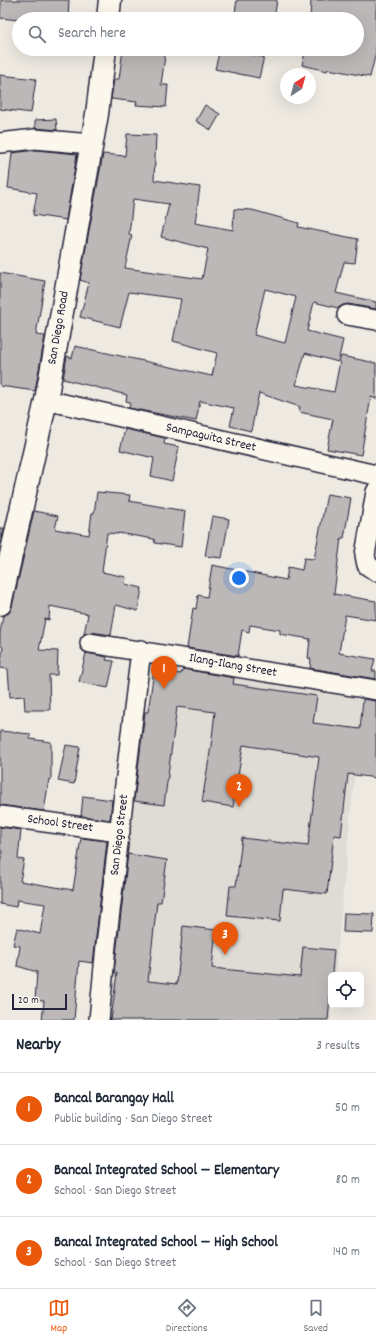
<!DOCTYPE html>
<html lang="en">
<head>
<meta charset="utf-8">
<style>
	body { margin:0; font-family:Dekko,sans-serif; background:#f6f6f7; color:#1f2937 }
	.controls { position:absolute; right:12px; bottom:12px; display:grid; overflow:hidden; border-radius:6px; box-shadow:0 4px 16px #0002 }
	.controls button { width:36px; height:36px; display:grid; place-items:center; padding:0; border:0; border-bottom:1px solid #e0e1e3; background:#fff; color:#1f2937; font:20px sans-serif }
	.compass { position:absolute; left:280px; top:68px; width:36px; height:36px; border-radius:50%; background:#fff; box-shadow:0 4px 16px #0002; rotate:36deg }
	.scale { position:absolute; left:12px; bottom:10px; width:55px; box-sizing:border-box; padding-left:4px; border:2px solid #22223b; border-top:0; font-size:11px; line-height:14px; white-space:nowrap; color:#22223b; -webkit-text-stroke:3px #fbf7ec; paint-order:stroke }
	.you { position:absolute; left:239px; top:578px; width:14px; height:14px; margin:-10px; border:3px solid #fff; border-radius:50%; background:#1a73e8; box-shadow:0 0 0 6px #1a73e833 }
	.badge { display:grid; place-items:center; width:26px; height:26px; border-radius:50%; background:#ea580c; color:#fff; font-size:13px; font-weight:700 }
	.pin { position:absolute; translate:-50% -33px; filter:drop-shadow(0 1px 2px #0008) }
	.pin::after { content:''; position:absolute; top:21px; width:14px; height:12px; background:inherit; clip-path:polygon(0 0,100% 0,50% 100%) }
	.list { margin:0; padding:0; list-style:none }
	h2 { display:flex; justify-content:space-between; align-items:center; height:52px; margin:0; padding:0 16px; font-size:17px }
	h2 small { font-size:13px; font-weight:400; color:#747a83 }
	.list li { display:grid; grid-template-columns:26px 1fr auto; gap:12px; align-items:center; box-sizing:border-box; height:72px; padding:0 16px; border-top:1px solid #e0e1e3 }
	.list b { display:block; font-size:15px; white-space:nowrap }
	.list p { margin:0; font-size:13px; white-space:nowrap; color:#747a83 }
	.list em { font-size:13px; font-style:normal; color:#747a83 }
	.icon { flex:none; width:22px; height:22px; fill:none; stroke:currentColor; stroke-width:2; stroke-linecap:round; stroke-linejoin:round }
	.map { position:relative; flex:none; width:376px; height:1020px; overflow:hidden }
	.search { position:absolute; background:#fff; box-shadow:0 4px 16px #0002; left:12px; right:12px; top:12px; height:44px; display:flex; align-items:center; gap:10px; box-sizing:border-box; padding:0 14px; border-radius:22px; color:#747a83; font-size:15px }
	.sheet { height:268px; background:#fff }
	nav { display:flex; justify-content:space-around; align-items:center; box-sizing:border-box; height:56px; border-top:1px solid #e0e1e3; background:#fff; font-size:11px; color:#747a83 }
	nav a { display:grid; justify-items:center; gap:2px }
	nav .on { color:#ea580c }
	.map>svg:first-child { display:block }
</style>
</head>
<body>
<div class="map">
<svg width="376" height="1020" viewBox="0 0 376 1020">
	<rect width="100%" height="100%" fill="#eeeae2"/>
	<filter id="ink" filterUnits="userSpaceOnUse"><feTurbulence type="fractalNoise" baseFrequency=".025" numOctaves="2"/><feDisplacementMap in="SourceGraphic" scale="8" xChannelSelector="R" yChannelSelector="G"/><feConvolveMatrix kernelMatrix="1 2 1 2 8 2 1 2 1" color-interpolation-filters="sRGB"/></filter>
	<g filter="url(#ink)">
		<polygon fill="#dfdbd5" points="174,668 362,698 335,975 331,975 331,1020 109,1020 137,703 169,709"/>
		<g fill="#bcb8b8" stroke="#22223b" fill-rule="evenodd">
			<polygon points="1,0 69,0 68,19 19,19 19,20 0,18"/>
			<polygon points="237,0 277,0 274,19 234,19"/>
			<polygon points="311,0 376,0 376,52 370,77 328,69 327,71 302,65 306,49 357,49 357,19 310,19"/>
			<polygon points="123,49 166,49 161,85 168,85 166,107 136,105 137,102 111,99 114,79 119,79"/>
			<polygon points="220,49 264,57 259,78 215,69"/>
			<polygon points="0,75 36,79 31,113 0,109"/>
			<polygon points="205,105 220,114 211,130 196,121"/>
			<polygon points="56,119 57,130 35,128 35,120"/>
			<path d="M127,134L156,135L154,180L200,187L195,223L233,230L234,209L252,210L299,223L298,227L358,239L355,263L344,262L336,293L376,302V309L348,304L343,305L338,308L314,302L307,331L343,340L338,362L305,353L296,385L334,392L341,356L376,363V399L371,397L361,455L327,449L333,419L299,412L300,407L259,393L251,431L230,426L234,408L200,401L196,421L129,408L130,402L126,401L127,395L63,379L67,356L72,358L75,346L212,376L217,353L173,341L181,299L129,292L120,327L80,317L89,283L80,280L103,154L125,156ZM133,199L169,204L161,237L208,249L202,279L125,268L132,235L129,234ZM265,289L296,297L285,343L254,335Z"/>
			<polygon points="36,150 77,154 66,220 33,215 37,193 8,188 12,153"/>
			<polygon points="0,273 45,281 36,335 45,336 35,391 0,386"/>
			<polygon points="125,429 165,438 164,444 179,447 172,481 151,476 154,458 120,450"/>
			<polygon points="97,492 130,495 129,501 185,511 181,547 155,543 154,539 118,533 118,534 107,533 102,572 126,577 125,584 142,588 138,611 116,605 111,635 91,632 84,634 88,614 50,606 49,620 45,619 39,650 58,651 57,675 49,675 50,710 25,710 24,696 10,697 8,669 0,668 3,647 0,645 0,633 3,616 9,613 12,607 34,511 58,516 55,529 89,535 92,513 94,513"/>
			<polygon points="327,494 351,498 344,538 341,538 334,594 376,601 376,620 345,615 339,653 375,659 372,671 376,671 376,679 310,668 311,659 308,658 310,639 280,634 280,630 250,625 249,632 242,630 238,656 187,648 193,608 196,609 198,595 207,597 212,565 286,580 288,567 302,570 304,558 314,559"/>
			<polygon points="212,516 229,519 222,558 205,556"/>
			<polygon points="0,528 4,528 1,544 0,544"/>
			<polygon points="86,653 107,657 106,660 114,661 108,688 79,682"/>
			<polygon points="183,669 234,678 233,684 317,696 313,723 360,729 363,699 376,701 376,778 348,774 341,836 334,835 327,894 283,889 280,921 227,916 230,886 236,886 242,838 308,846 319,757 243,745 233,807 202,802 211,746 215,712 177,707 164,805 134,801 145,712 148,712 154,670 181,674"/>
			<polygon points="0,731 30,734 30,739 51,742 51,780 49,779 44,811 0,805"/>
			<polygon points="66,745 80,747 74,784 58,781"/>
			<polygon points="83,796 112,800 110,820 81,816"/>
			<polygon points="0,827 21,830 18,859 24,860 20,881 73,890 81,838 107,841 93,963 79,961 74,1020 42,1020 44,1001 35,1000 37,972 17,966 20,946 13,945 17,928 40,934 45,904 17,900 16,907 0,904 0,865 2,851 0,850"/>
			<polygon points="128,854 167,860 161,902 157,902 148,981 177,984 183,926 216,930 212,968 300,977 303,947 334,950 328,1020 111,1020 117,973 114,973 117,946"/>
			<polygon points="344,913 374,914 373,933 343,932"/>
		</g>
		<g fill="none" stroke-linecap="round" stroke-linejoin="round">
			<defs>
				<g id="minor">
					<polyline points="0,143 35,139 91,144"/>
					<polyline points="347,315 376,320"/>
					<polyline points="46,400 376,475"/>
					<polyline points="376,492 365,555 367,565 376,571"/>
					<polyline points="90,643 376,690"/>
					<polyline points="0,816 120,832"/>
					<polyline points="99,1020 106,945 141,650"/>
				</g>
				<g id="tertiary">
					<polyline points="108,19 110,0"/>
					<polyline points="0,604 46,400 59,329 97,114 105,49"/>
				</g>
			</defs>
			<use href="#minor" stroke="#22223b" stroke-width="22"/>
			<use href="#tertiary" stroke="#22223b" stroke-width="25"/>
			<use href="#minor" stroke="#fbf7ec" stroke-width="19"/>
			<use href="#tertiary" stroke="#fbf7ec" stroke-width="22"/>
		</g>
	</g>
	<g text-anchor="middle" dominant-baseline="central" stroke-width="3" stroke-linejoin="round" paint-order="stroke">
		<g font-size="13" fill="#22223b" stroke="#fbf7ec">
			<text transform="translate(59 328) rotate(-80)">San Diego Road</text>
			<text transform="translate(211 438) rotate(13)">Sampaguita Street</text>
			<text transform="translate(233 666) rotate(10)">Ilang-Ilang Street</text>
			<text transform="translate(60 824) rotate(8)">School Street</text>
			<text transform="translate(120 835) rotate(-83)">San Diego Street</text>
		</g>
	</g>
</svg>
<div class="controls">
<button><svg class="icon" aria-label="locate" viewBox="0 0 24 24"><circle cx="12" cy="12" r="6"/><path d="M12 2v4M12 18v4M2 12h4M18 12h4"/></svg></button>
</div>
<svg class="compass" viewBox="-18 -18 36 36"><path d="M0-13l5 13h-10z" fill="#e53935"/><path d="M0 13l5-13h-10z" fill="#747a83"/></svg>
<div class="scale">20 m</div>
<div class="you"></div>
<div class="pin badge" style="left:164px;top:689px">1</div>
<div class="pin badge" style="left:239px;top:807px">2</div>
<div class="pin badge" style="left:225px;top:955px">3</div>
<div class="search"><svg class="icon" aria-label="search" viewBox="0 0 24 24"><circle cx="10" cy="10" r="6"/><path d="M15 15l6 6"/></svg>Search here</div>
</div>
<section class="sheet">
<h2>Nearby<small>3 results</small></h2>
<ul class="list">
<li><span class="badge">1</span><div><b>Bancal Barangay Hall</b><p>Public building · San Diego Street</p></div><em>50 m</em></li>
<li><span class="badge">2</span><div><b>Bancal Integrated School — Elementary</b><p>School · San Diego Street</p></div><em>80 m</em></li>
<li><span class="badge">3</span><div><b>Bancal Integrated School — High School</b><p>School · San Diego Street</p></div><em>140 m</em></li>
</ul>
</section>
<nav>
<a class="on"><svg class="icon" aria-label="map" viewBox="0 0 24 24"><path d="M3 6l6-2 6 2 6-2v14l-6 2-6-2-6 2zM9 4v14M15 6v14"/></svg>Map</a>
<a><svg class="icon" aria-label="directions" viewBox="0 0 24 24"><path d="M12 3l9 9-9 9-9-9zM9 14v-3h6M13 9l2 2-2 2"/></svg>Directions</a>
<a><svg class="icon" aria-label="saved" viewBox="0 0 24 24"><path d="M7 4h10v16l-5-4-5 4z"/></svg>Saved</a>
</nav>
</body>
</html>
